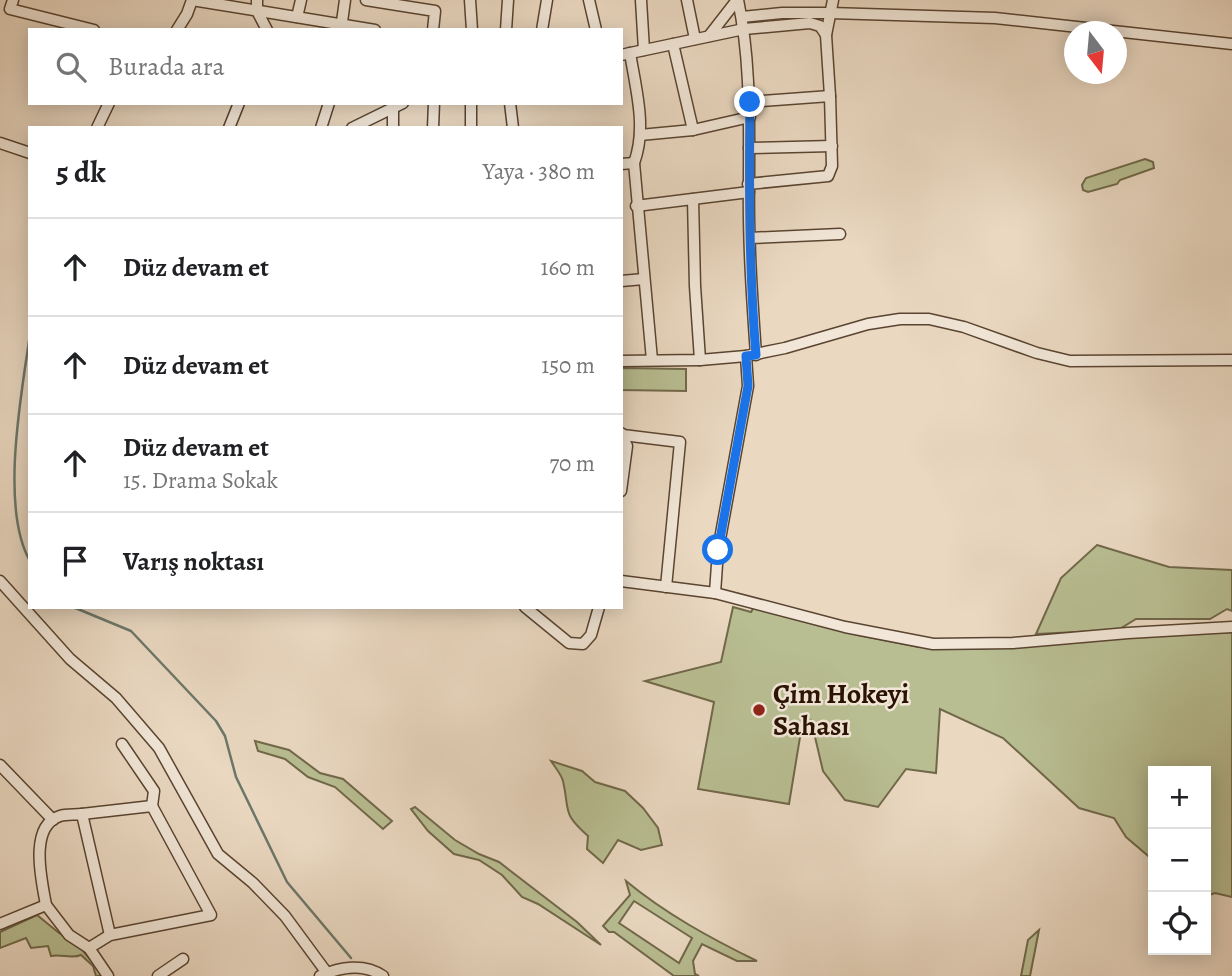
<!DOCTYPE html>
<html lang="tr">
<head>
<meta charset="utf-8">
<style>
	body { margin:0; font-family:Alegreya,serif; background:#f2f2f2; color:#202124 }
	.controls { position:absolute; right:21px; bottom:21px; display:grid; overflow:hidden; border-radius:0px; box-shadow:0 4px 18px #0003 }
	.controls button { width:63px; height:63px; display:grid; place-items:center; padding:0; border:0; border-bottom:2px solid #e0e0e0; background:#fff; color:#202124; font:35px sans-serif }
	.compass { position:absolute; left:1064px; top:21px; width:63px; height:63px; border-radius:50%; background:#fff; box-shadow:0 4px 18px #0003; rotate:164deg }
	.stop { position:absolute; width:21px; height:21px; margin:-16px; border:5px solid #1a73e8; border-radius:50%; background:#fff }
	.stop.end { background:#1a73e8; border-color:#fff; box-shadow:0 2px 7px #0008 }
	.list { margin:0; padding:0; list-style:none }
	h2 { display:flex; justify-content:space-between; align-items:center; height:91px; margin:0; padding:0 28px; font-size:30px }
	h2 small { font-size:23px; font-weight:400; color:#757577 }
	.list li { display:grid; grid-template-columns:46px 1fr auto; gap:21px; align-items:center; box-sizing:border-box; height:98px; padding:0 28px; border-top:2px solid #e0e0e0 }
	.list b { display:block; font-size:26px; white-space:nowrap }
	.list p { margin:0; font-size:23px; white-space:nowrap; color:#757577 }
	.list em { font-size:23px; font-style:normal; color:#757577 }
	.icon { flex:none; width:38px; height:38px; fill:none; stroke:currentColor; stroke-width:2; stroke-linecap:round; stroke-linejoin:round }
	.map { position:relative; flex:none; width:1232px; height:976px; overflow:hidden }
	.search { position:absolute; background:#fff; box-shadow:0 4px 18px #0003; left:28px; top:28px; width:595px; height:77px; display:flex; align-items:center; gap:18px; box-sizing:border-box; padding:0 24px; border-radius:0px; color:#757577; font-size:26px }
	.panel { position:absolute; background:#fff; box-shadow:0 4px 18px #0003; left:28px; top:126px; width:595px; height:483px; border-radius:0px }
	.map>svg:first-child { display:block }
</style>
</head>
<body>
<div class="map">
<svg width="1232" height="976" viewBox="0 0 1232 976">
	<rect width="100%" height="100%" fill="#ead8c1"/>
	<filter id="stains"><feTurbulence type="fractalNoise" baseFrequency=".00286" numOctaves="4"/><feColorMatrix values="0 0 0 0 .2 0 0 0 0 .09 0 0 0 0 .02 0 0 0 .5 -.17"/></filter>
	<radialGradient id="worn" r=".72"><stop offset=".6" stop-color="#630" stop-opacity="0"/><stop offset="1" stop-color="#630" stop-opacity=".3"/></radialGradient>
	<g fill="#b8be92" stroke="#71684a" stroke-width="2" fill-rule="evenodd">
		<polygon points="1145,159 1153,162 1154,168 1120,180 1117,184 1088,192 1083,190 1082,185 1086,178"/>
		<polygon points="621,368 686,369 686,391 621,390"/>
		<polygon points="1097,545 1169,567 1232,570 1232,611 1227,609 1210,619 1136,619 1118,630 1036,634 1061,578"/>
		<polygon points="733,607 751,612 754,607 858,635 919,647 980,649 1110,638 1232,632 1232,897 1215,893 1206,896 1206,771 1153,771 1153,860 1126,837 1114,818 1079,808 1003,738 940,709 936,773 906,769 878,807 845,800 823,771 811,720 803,719 789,804 698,789 714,702 645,681 721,662"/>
		<polygon points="255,741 289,750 320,773 343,779 392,821 383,829 335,787 308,777 285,759 258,751"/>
		<path d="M551,761L582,771L595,782L625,791L643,808L658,828L662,845L641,850L618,840L603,863L587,849L588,836C561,812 570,811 563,781C561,774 555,767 551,761Z"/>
		<polygon points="415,807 455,840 479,854 499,862 577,922 601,945 538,904 522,897 502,875 479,860 454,854 428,831 411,809"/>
		<path d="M626,881C666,914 710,938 757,961H737L702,944L693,961L695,974L699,976H674L614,932H609L603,926L630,895ZM634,901L692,938L679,963L619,923Z"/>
		<path d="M37,915L59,933L80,945C84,958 98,961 103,976H96L93,966L81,955C72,959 61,954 51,956L48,946L31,948L26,938L0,948V932Z"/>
		<polygon points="1039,930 1030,976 1021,976 1028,940"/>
	</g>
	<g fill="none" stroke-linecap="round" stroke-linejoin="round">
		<g stroke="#6c7769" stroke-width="2.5">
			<path d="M30,335C21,395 0,509 30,561"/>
			<polyline points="73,607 131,631 216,721 225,736 236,777 287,882 351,958"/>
		</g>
		<defs>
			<g id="minor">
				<polyline points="13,0 10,9 94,30"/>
				<polyline points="257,0 257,11"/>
				<polyline points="366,0 435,11 433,30"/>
				<polyline points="470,0 472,30"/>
				<polyline points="589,0 596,30"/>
				<polyline points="641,0 644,50"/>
				<polyline points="687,0 695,39"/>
				<path d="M738,0C751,61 749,121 749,182C748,240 752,297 756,355"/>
				<polyline points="257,11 267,30"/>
				<polyline points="297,17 301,0"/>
				<polyline points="742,17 782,13 830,13 995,18 1232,44"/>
				<polyline points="341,29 345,0"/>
				<polyline points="177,30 187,14 192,0 375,30"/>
				<polyline points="506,30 508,0"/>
				<polyline points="542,30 547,0"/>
				<polyline points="826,35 833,0"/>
				<polyline points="709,36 737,0"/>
				<polyline points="673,44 693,130"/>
				<path d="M630,53C636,90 647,128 634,163L652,360"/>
				<polyline points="621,55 744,29 810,23 820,26 826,35 830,96"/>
				<polyline points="510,103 513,128"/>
				<polyline points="97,128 109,103"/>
				<polyline points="229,128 239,103"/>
				<polyline points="321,128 329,103"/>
				<polyline points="352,128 403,103"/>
				<polyline points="393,128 393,104"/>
				<polyline points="433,128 434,103"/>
				<polyline points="471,128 471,103"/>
				<polyline points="640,135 693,130 750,117"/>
				<polyline points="0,143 30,153"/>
				<polyline points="749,148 832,146"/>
				<polyline points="621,164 634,163"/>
				<polyline points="748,184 828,176 832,166 830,96 750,102"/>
				<polyline points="693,199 695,286 700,360"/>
				<polyline points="636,206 749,192"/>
				<polyline points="750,238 840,234"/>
				<polyline points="621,281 644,279"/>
				<polyline points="621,361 700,360 746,356 785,348 868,324 900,319 929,319 964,327 1037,353 1070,361 1232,360"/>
				<polyline points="621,433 627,446 621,491"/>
				<polyline points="623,435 680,442 666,587"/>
				<polyline points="0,581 70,659 116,698 159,748 218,854 253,883 285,916 327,973"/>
				<polyline points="621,581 715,593 845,627 933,644 1013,643 1128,633 1232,627"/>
				<polyline points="715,593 718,550 748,386 746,356"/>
				<polyline points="525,607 569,643 583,644 591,635 599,607"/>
				<polyline points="122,744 154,791 152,806"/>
				<polyline points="0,765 53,820"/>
				<polyline points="82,814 152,806 211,915 110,935 89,948"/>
				<path d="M46,905C42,882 28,826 60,816C66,814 75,815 82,814L110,935"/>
				<polyline points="0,924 46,905 69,935 89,948 108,976"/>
				<polyline points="158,976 183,959"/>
				<path d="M320,976C340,967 364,963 383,976"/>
			</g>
		</defs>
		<use href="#minor" stroke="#5a4431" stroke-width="13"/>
		<use href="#minor" stroke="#f1e6d7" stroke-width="10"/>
	</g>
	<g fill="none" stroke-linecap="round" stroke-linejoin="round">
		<path stroke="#1a73e8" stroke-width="9" d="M718,550L748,386L746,356L756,355C749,270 749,187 750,102"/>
	</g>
	<circle fill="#8f2418" stroke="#f1e6d7" stroke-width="2.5" cx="759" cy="710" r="7"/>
	<g text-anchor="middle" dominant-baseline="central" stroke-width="5" stroke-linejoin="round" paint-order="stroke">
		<g font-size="28" font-weight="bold" fill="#2a1201" stroke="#f1e6d7" text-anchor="start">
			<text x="773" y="694">Çim Hokeyi<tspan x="773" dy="32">Sahası</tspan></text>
		</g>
	</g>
	<rect width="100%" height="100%" filter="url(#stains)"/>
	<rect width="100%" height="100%" fill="url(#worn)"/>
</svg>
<div class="controls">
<button>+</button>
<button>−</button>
<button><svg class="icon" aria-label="locate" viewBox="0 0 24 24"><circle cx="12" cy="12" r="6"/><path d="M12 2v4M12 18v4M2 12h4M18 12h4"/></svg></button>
</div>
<svg class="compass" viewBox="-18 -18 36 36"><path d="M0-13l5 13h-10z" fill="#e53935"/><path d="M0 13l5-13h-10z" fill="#757577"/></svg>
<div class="stop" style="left:718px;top:550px"></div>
<div class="stop end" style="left:750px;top:102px"></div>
<div class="search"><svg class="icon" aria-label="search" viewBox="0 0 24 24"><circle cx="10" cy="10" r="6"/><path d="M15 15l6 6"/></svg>Burada ara</div>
<section class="panel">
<h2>5 dk<small>Yaya · 380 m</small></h2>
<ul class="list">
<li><svg class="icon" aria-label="ahead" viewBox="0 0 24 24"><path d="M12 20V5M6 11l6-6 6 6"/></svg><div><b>Düz devam et</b></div><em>160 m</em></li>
<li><svg class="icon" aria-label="ahead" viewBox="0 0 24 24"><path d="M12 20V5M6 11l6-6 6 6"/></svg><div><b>Düz devam et</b></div><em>150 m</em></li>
<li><svg class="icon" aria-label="ahead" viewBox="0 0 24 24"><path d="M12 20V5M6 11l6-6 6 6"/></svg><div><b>Düz devam et</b><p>15. Drama Sokak</p></div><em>70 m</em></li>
<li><svg class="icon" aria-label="arrive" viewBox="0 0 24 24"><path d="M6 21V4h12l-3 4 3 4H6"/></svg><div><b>Varış noktası</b></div></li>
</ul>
</section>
</div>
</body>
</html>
